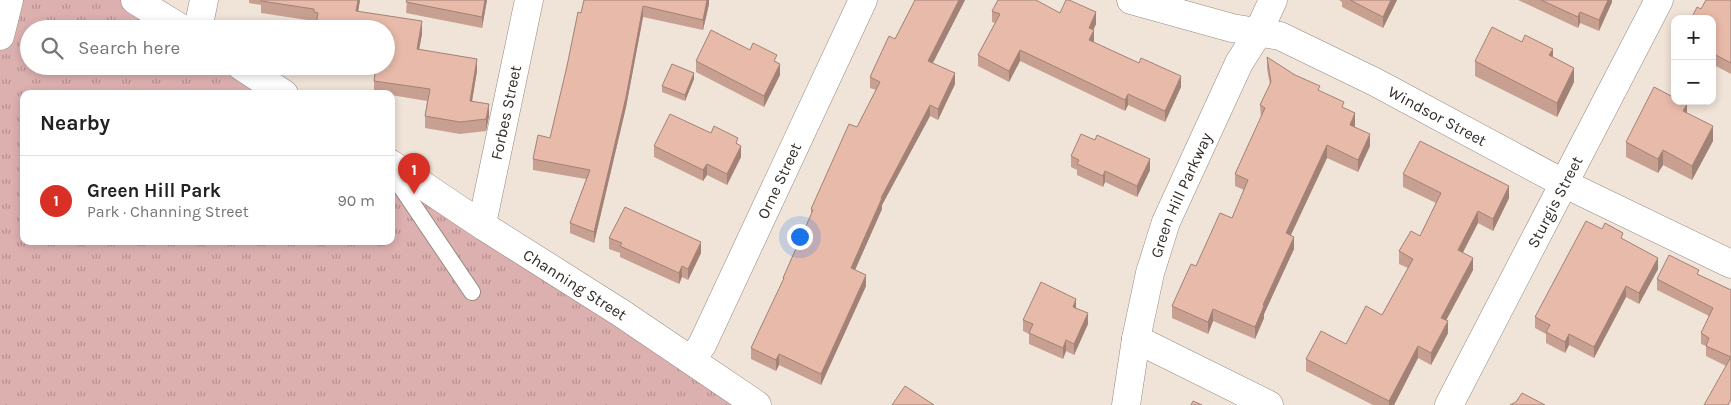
<!DOCTYPE html>
<html lang="en">
<head>
<meta charset="utf-8">
<style>
	body { margin:0; font-family:Karla,sans-serif; background:#f6f6f6; color:#222 }
	.controls { position:absolute; right:15px; top:15px; display:grid; overflow:hidden; border-radius:10px; box-shadow:0 2px 8px #0003 }
	.controls button { width:45px; height:45px; display:grid; place-items:center; padding:0; border:0; border-bottom:1px solid #e0e0e0; background:#fff; color:#222; font:25px sans-serif }
	.you { position:absolute; left:799px; top:236px; width:18px; height:18px; margin:-12px; border:4px solid #fff; border-radius:50%; background:#1a73e8; box-shadow:0 0 0 8px #1a73e833 }
	.badge { display:grid; place-items:center; width:32px; height:32px; border-radius:50%; background:#d93025; color:#fff; font-size:16px; font-weight:700 }
	.pin { position:absolute; translate:-50% -41px; filter:drop-shadow(0 1px 2px #0008) }
	.pin::after { content:''; position:absolute; top:26px; width:18px; height:15px; background:inherit; clip-path:polygon(0 0,100% 0,50% 100%) }
	.list { margin:0; padding:0; list-style:none }
	h2 { display:flex; justify-content:space-between; align-items:center; height:65px; margin:0; padding:0 20px; font-size:21px }
	h2 small { font-size:16px; font-weight:400; color:#767676 }
	.list li { display:grid; grid-template-columns:32px 1fr auto; gap:15px; align-items:center; box-sizing:border-box; height:90px; padding:0 20px; border-top:1px solid #e0e0e0 }
	.list b { display:block; font-size:19px; white-space:nowrap }
	.list p { margin:0; font-size:16px; white-space:nowrap; color:#767676 }
	.list em { font-size:16px; font-style:normal; color:#767676 }
	.icon { flex:none; width:28px; height:28px; fill:none; stroke:currentColor; stroke-width:2; stroke-linecap:round; stroke-linejoin:round }
	.map { position:relative; flex:none; width:1731px; height:405px; overflow:hidden }
	.search { position:absolute; background:#fff; box-shadow:0 2px 8px #0003; left:20px; top:20px; width:375px; height:55px; display:flex; align-items:center; gap:12px; box-sizing:border-box; padding:0 18px; border-radius:28px; color:#767676; font-size:19px }
	.panel { position:absolute; background:#fff; box-shadow:0 2px 8px #0003; left:20px; top:90px; width:375px; height:155px; border-radius:10px }
	.map>svg:first-child { display:block }
</style>
</head>
<body>
<div class="map">
<svg width="1731" height="405" viewBox="0 0 1731 405">
	<defs>
		<pattern id="park-tufts" width="24" height="20" patternUnits="userSpaceOnUse" patternTransform="scale(1.25)"><rect width="24" height="20" fill="#ddb0b0"/><path d="M3 7l-1-3M5 7V3M7 7l1-3M15 17l-1-3M17 17v-4M19 17l1-3" fill="none" stroke="#b4908f"/></pattern>
	</defs>
	<rect width="100%" height="100%" fill="#f0e3d8"/>
	<polygon fill="url(#park-tufts)" points="9,0 135,0 182,29 29,29 29,66 241,66 284,94 24,94 24,241 391,241 391,164 757,405 0,405 0,36"/>
	<g fill="none" stroke-linecap="round" stroke-linejoin="round">
		<defs>
			<polyline id="lane" points="391,172 472,292"/>
			<g id="street">
				<polyline points="135,0 182,29"/>
				<path id="s1" d="M1131,0L1232,28L1280,36L1375,82L1563,183L1731,264"/>
				<polyline points="198,29 204,0"/>
				<polyline points="0,36 9,0"/>
				<polyline points="241,66 284,94"/>
				<path id="s2" d="M391,164L485,227L621,313L757,405"/>
				<path id="s3" d="M482,224L529,0"/>
				<polyline points="1136,339 1269,405"/>
				<path id="s4" d="M691,360L702,345L863,0"/>
				<path id="s5" d="M1126,405L1136,339L1150,273L1166,222L1239,63L1258,33L1273,0"/>
				<path id="s6" d="M1449,405L1659,0"/>
			</g>
		</defs>
		<use href="#lane" stroke="#968a80" stroke-width="18"/>
		<use href="#street" stroke="#968a80" stroke-width="29"/>
		<use href="#lane" stroke="#fff" stroke-width="16"/>
		<use href="#street" stroke="#fff" stroke-width="28"/>
	</g>
	<g fill="#c8a091">
		<polygon points="249,0 360,0 358,12 422,34 419,49 477,71 472,101 489,116 486,131 460,134 425,128 425,116 427,101 391,95 391,94 381,94 374,93 374,81 386,29 314,24 314,21 261,13 261,5 249,3"/>
		<polygon points="407,0 487,0 482,28 406,13"/>
		<polygon points="709,0 709,4 703,30 643,17 626,107 594,243 570,233 570,223 586,179 533,170 533,159 550,138 581,13"/>
		<polygon points="915,0 965,0 933,63 955,84 938,120 930,116 882,205 882,209 855,270 866,286 821,385 779,365 776,371 751,359 751,348 783,281 783,278 811,215 811,209 857,127 876,90 870,88 870,77 895,39"/>
		<polygon points="1339,0 1397,0 1383,28 1342,7 1342,2"/>
		<polygon points="1518,0 1612,0 1612,2 1599,31 1580,23 1578,28"/>
		<polygon points="1731,0 1731,74 1712,64 1712,19 1701,9"/>
		<polygon points="992,11 1060,13 1096,24 1093,30 1093,42 1181,87 1165,122 1128,105 1125,111 1020,61 1009,82 978,66 978,55 995,23 992,22"/>
		<polygon points="750,50 777,62 780,75 764,107 696,72 696,61"/>
		<polygon points="1267,57 1344,108 1355,125 1355,127 1370,146 1358,172 1327,158 1291,235 1294,249 1264,314 1264,318 1255,339 1213,321 1208,334 1172,318 1172,306 1196,266 1232,218 1244,190 1235,186 1235,174 1261,118 1260,105 1270,85 1267,69"/>
		<polygon points="1553,57 1574,82 1557,117 1475,76 1475,61"/>
		<polygon points="694,79 685,101 662,92 662,86"/>
		<polygon points="1687,113 1713,141 1692,180 1663,165 1658,173 1626,157 1626,142"/>
		<polygon points="738,144 741,157 727,185 707,175 703,181 654,157 654,146"/>
		<polygon points="1071,156 1150,170 1137,197 1105,182 1103,187 1077,175 1077,170 1071,167"/>
		<polygon points="1403,174 1509,198 1493,231 1478,223 1463,252 1473,270 1446,320 1448,333 1431,365 1418,358 1394,405 1373,405 1306,371 1306,359 1346,344 1382,315 1408,268 1399,264 1399,251 1420,236 1436,203 1403,187"/>
		<polygon points="1602,229 1623,239 1658,269 1639,304 1626,297 1594,358 1569,345 1565,353 1546,343 1546,334 1535,328 1535,317"/>
		<polygon points="609,238 701,253 688,280 682,277 679,284 620,257 620,253 609,249"/>
		<polygon points="1699,275 1731,290 1731,405 1726,366 1706,356 1706,346 1701,344 1701,333 1709,316 1657,290 1657,279"/>
		<polygon points="1076,308 1088,324 1074,355 1066,351 1063,359 1029,344 1029,334 1023,331 1023,320"/>
	</g>
	<g fill="#a28276">
		<polygon points="358,0 360,0 356,24 356,11"/>
		<polygon points="485,0 487,0 482,28 482,17"/>
		<polygon points="707,0 709,0 709,4 703,30 703,20"/>
		<polygon points="959,0 965,0 928,72 928,61"/>
		<polygon points="1391,0 1397,0 1383,28 1383,17"/>
		<polygon points="1608,0 1612,0 1612,2 1599,31 1599,20"/>
		<polygon points="643,6 643,17 626,107 594,243 594,232"/>
		<polygon points="1096,12 1096,24 1089,39 1089,28"/>
		<polygon points="1580,12 1580,23 1578,28 1578,17"/>
		<polygon points="422,21 422,34 417,61 417,49"/>
		<polygon points="1094,30 1094,41 1089,51 1089,40"/>
		<polygon points="1553,49 1553,63 1549,55"/>
		<polygon points="1020,50 1020,61 1009,82 1009,71"/>
		<polygon points="477,59 477,71 470,113 470,101"/>
		<polygon points="780,64 780,75 764,107 764,96"/>
		<polygon points="1574,68 1574,82 1557,117 1557,103"/>
		<polygon points="694,73 694,79 685,101 685,95"/>
		<polygon points="955,73 955,84 938,120 938,109"/>
		<polygon points="1181,76 1181,87 1165,122 1165,111"/>
		<polygon points="1128,94 1128,105 1125,111 1125,100"/>
		<polygon points="489,104 489,116 486,131 486,119"/>
		<polygon points="1687,104 1687,118 1683,111"/>
		<polygon points="930,105 930,116 882,205 882,209 851,279 851,268 881,198"/>
		<polygon points="1355,113 1355,125 1350,137 1350,125"/>
		<polygon points="1713,126 1713,141 1692,180 1692,166"/>
		<polygon points="1370,134 1370,146 1358,172 1358,160"/>
		<polygon points="1327,145 1327,158 1286,245 1286,233"/>
		<polygon points="741,146 741,157 727,185 727,174"/>
		<polygon points="1663,150 1663,165 1658,173 1658,159"/>
		<polygon points="1150,159 1150,170 1137,197 1137,186"/>
		<polygon points="707,164 707,175 703,181 703,170"/>
		<polygon points="1105,171 1105,182 1103,187 1103,176"/>
		<polygon points="1509,186 1509,198 1493,231 1493,219"/>
		<polygon points="1478,211 1478,223 1458,262 1458,250"/>
		<polygon points="1294,237 1294,249 1264,314 1264,318 1255,339 1255,327 1263,305"/>
		<polygon points="701,242 701,253 688,280 688,269"/>
		<polygon points="1473,258 1473,270 1441,330 1441,318"/>
		<polygon points="1658,258 1658,269 1639,304 1639,293"/>
		<polygon points="682,266 682,277 679,284 679,273"/>
		<polygon points="866,275 866,286 821,385 821,374"/>
		<polygon points="1626,286 1626,297 1594,358 1594,347"/>
		<polygon points="1076,299 1076,310 1073,307"/>
		<polygon points="1213,309 1213,321 1208,334 1208,322"/>
		<polygon points="1088,313 1088,324 1074,355 1074,344"/>
		<polygon points="1448,321 1448,333 1431,365 1431,353"/>
		<polygon points="1569,334 1569,345 1565,353 1565,342"/>
		<polygon points="1066,340 1066,351 1063,359 1063,348"/>
		<polygon points="1418,346 1418,358 1394,405 1389,405 1389,401"/>
		<polygon points="779,354 779,365 776,371 776,360"/>
	</g>
	<g fill="#e8baa9" stroke="#a28276">
		<polygon points="261,0 358,0 356,11 422,21 417,49 477,59 470,101 489,104 486,119 460,122 425,116 430,89 374,81 376,66 386,66 386,29 315,29 318,13 314,12 314,9 261,1"/>
		<polygon points="407,0 485,0 482,17 406,2"/>
		<polygon points="584,0 707,0 703,20 643,6 626,97 594,232 570,223 590,170 533,159 538,135 550,138 567,66 578,12 581,13"/>
		<polygon points="915,0 959,0 928,61 955,73 938,109 930,105 881,198 882,198 851,268 866,275 821,374 779,354 776,360 751,348 784,278 783,278 813,210 811,209 849,124 857,127 880,82 870,77 889,36 895,39"/>
		<polygon points="998,0 1036,0 1060,13 1066,0 1069,0 1096,12 1089,28 1094,30 1089,40 1139,63 1141,58 1181,76 1165,111 1128,94 1125,100 1020,50 1009,71 978,55 1000,14 992,11"/>
		<polygon points="1350,0 1391,0 1383,17"/>
		<polygon points="1541,0 1608,0 1599,20 1580,12 1578,17"/>
		<polygon points="1706,0 1731,0 1731,63 1712,53 1712,19 1691,19 1697,7 1701,9"/>
		<polygon points="1492,27 1522,42 1525,35 1553,49 1549,55 1574,68 1557,103 1475,61"/>
		<polygon points="711,30 750,50 753,43 777,55 774,61 780,64 764,96 696,61"/>
		<polygon points="1267,57 1295,75 1320,86 1318,90 1344,102 1342,107 1355,113 1350,125 1370,134 1358,160 1327,145 1286,233 1294,237 1263,305 1264,306 1255,327 1213,309 1208,322 1172,306 1191,264 1196,266 1220,213 1232,218 1248,180 1235,174 1265,108 1260,105 1271,82"/>
		<polygon points="672,64 694,73 685,95 662,86"/>
		<polygon points="1654,87 1675,98 1675,101 1682,101 1687,104 1683,111 1713,126 1692,166 1663,150 1658,159 1626,142"/>
		<polygon points="670,114 711,133 714,126 738,138 736,143 741,146 727,174 707,164 703,170 654,146"/>
		<polygon points="1081,134 1095,140 1097,135 1150,159 1137,186 1105,171 1103,176 1077,164 1079,160 1071,156"/>
		<polygon points="1420,141 1509,186 1493,219 1478,211 1458,250 1473,258 1441,318 1448,321 1431,353 1418,346 1389,401 1306,359 1321,331 1346,344 1366,306 1382,315 1413,259 1399,251 1411,231 1420,236 1441,193 1403,174"/>
		<polygon points="625,207 701,242 688,269 682,266 679,273 620,246 622,243 609,238"/>
		<polygon points="1586,221 1602,229 1605,223 1623,233 1621,238 1658,258 1639,293 1626,286 1594,347 1569,334 1565,342 1546,332 1550,325 1535,317"/>
		<polygon points="1669,255 1699,270 1697,274 1731,290 1731,399 1728,405 1704,405 1731,357 1706,346 1709,338 1701,333 1713,308 1657,279"/>
		<polygon points="1041,282 1076,299 1073,307 1088,313 1074,344 1066,340 1063,348 1029,333 1033,324 1023,320"/>
		<polygon points="905,386 934,405 892,405"/>
		<polygon points="1522,393 1545,405 1510,405 1516,402"/>
		<polygon points="1193,401 1202,405 1191,405"/>
	</g>
	<g text-anchor="middle" dominant-baseline="central" stroke-width="4.5" stroke-linejoin="round" paint-order="stroke">
		<g font-size="16" fill="#332e2a" stroke="#f0e3d8">
			<text stroke="none"><textPath href="#s3" startOffset="114">Forbes Street</textPath></text>
			<text stroke="none"><textPath href="#s1" startOffset="330">Windsor Street</textPath></text>
			<text stroke="none"><textPath href="#s4" startOffset="200">Orne Street</textPath></text>
			<text stroke="none"><textPath href="#s5" startOffset="218">Green Hill Parkway</textPath></text>
			<text stroke="none"><textPath href="#s6" startOffset="229">Sturgis Street</textPath></text>
			<text stroke="none"><textPath href="#s2" startOffset="220">Channing Street</textPath></text>
		</g>
	</g>
</svg>
<div class="controls">
<button>+</button>
<button>−</button>
</div>
<div class="you"></div>
<div class="pin badge" style="left:414px;top:194px">1</div>
<div class="search"><svg class="icon" aria-label="search" viewBox="0 0 24 24"><circle cx="10" cy="10" r="6"/><path d="M15 15l6 6"/></svg>Search here</div>
<section class="panel">
<h2>Nearby<small></small></h2>
<ul class="list">
<li><span class="badge">1</span><div><b>Green Hill Park</b><p>Park · Channing Street</p></div><em>90 m</em></li>
</ul>
</section>
</div>
</body>
</html>
